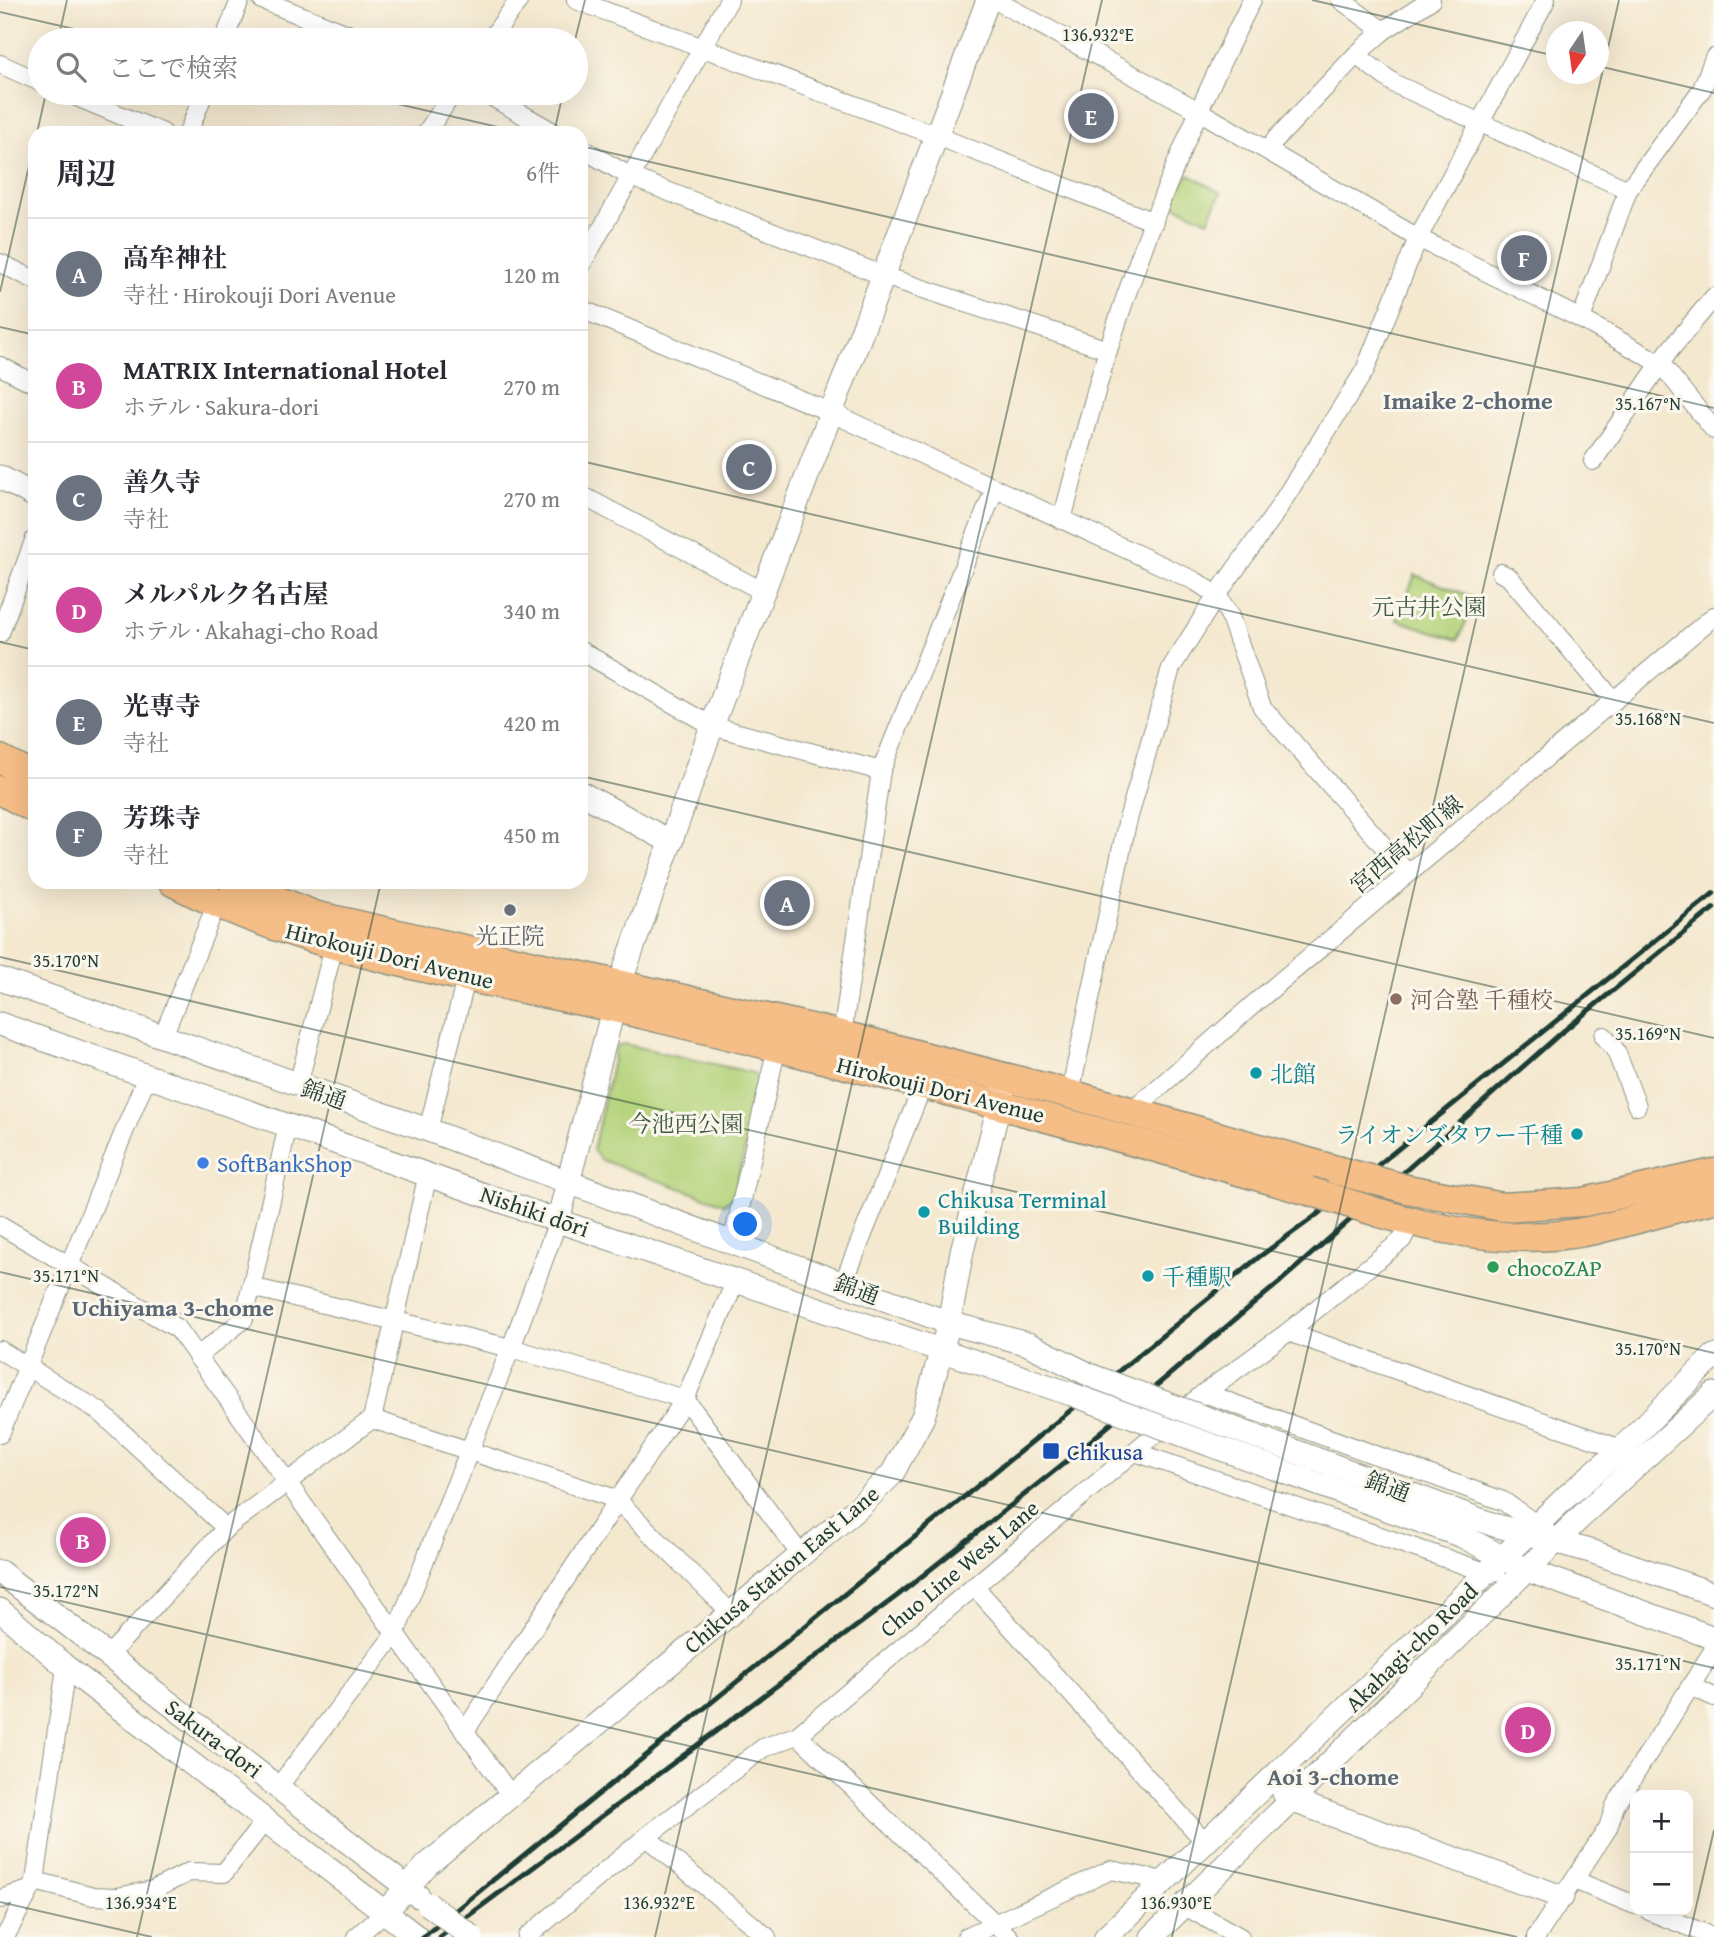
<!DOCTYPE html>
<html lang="ja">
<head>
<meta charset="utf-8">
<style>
	body { margin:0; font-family:"Gentium Book Plus","Noto Serif JP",serif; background:#f2f2f3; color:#2b2b33 }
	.controls { position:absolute; right:21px; bottom:21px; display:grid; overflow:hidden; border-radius:14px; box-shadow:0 7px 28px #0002 }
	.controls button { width:63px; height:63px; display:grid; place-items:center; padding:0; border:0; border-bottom:2px solid #e1e1e2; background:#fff; color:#2b2b33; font:35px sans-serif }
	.compass { position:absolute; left:1546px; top:21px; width:63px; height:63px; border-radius:50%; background:#fff; box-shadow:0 7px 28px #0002; rotate:193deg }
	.you { position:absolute; left:746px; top:1225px; width:24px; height:24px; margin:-18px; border:5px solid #fff; border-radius:50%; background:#1a73e8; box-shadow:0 0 0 10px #1a73e833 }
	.badge { display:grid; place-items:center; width:46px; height:46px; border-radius:50%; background:#d93025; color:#fff; font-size:23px; font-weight:700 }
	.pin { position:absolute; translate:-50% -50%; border:4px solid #fff; box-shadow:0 2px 7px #0006 }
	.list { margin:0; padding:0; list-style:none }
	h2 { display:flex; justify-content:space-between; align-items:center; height:91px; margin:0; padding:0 28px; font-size:30px }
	h2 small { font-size:23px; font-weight:400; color:#7c7c81 }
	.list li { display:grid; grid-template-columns:46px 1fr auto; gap:21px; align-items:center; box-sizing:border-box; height:112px; padding:0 28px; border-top:2px solid #e1e1e2 }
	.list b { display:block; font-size:26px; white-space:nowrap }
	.list p { margin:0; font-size:23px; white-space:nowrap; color:#7c7c81 }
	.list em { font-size:23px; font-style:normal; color:#7c7c81 }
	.icon { flex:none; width:38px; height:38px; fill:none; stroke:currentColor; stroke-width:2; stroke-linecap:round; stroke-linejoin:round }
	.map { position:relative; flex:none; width:1714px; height:1937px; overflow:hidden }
	.search { position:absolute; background:#fff; box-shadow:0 7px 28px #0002; left:28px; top:28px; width:560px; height:77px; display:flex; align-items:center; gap:18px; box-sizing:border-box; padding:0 24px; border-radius:38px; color:#7c7c81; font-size:26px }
	.panel { position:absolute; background:#fff; box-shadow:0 7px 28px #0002; left:28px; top:126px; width:560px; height:763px; border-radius:21px }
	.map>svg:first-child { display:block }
</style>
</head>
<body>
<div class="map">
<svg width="1714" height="1937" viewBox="0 0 1714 1937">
	<rect width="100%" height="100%" fill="#fbf7ec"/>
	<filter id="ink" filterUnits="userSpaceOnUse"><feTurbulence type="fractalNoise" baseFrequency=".0143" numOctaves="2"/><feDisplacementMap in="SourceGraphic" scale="14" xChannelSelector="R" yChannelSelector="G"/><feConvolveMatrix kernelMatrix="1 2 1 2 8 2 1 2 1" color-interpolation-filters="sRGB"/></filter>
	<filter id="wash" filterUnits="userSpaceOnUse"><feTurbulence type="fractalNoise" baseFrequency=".00686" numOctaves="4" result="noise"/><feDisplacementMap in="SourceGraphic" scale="28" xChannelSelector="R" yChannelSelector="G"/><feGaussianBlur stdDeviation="1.57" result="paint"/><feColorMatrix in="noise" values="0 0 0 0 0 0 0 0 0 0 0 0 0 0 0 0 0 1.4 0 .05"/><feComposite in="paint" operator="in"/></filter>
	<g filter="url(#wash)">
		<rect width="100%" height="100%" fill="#f4e8cf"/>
		<g fill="#b5d37b" stroke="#6a8858" stroke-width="2">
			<polygon points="1188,174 1221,193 1208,221 1176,206 1175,196"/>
			<polygon points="1415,575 1476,598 1458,640 1397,620"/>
			<polygon points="624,1044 753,1073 760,1083 733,1200 724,1204 601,1160 593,1150 616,1047"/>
		</g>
	</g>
	<g filter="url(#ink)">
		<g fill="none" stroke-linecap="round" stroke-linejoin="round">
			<defs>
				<g id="minor">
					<polyline points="262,0 363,40"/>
					<polyline points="576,0 937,136 1154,222"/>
					<polyline points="995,0 1197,110 1418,238 1581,319 1661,364 1714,430"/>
					<polyline points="1341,0 1383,31"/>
					<polyline points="224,40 240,0"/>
					<polyline points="490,40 519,0"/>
					<polyline points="1356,55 1395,84 1628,190"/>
					<polyline points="0,64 40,82"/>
					<polyline points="67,93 163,133"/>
					<polyline points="485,93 555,133"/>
					<polyline points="188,133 204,93"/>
					<polyline points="426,133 453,93"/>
					<polyline points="581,148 631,177 884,276 1108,350"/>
					<polyline points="1269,150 1276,139 1356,55 1383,31 1431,0"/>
					<polyline points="0,263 35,280"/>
					<polyline points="581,266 729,0"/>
					<polyline points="581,309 830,412 1195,581 1217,595 1229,614 1262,707 1408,874"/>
					<polyline points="1581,319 1628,190 1702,89 1714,58"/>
					<polyline points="0,366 35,384"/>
					<polyline points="1593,461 1669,351 1714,297"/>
					<polyline points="581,495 764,592"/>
					<path d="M1062,520C1077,464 1091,406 1108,350C1146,230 1195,112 1252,0"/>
					<polyline points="1501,573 1509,577 1614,701"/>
					<polyline points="0,633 35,538"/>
					<polyline points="581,651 712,726 881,771"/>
					<polyline points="842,1035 881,771 995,488"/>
					<polyline points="163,1036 216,905"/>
					<polyline points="1604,1036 1616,1051 1637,1106"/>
					<polyline points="298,1085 334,946"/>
					<polyline points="1070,1094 1127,823 1171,668 1217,595 1272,518 1365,370 1418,238 1546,0"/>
					<polyline points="1132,1111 1255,1003 1714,616"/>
					<polyline points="428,1130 467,975"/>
					<polyline points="0,1225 178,1329 511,1796"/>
					<polyline points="732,1243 777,1047"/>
					<polyline points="843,1284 923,1085"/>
					<polyline points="251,1287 511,1348 685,1399 801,1555"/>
					<polyline points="1288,1332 1621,1449"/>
					<polyline points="0,1350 99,1411 226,1528"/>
					<polyline points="197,1357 244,1319 288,1125"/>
					<polyline points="1204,1393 1503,1501 1546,1531"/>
					<polyline points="372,1419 616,1499 731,1613"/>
					<polyline points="0,1434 147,1076"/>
					<polyline points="1135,1452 1488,1573 1497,1572"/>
					<polyline points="974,1586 1206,1843"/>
					<polyline points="107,1657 226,1528 372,1419 428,1174"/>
					<polyline points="1691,1686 1714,1697"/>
					<polyline points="465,1731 685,1399 736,1280"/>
					<polyline points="798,1735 1009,1937"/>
					<polyline points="279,1786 395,1634 511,1348 558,1221"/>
					<polyline points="646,1837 767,1937"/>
					<polyline points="1574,1880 1635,1905"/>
					<polyline points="35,1881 93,1896 117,1897 153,1890 189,1872 224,1873 264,1822"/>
					<polyline points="0,1899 29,1890"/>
					<polyline points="1183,1905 1240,1937"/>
					<polyline points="1649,1911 1714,1937"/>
					<polyline points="5,1937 35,1881 66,1667"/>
					<polyline points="356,1937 385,1912"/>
					<polyline points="527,1937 646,1837 763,1748 798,1735 1204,1393 1288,1332 1402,1240 1411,1222"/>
					<polyline points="966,1937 1111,1870 1164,1881"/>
					<polyline points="1536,1937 1608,1828 1615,1806 1714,1649"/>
				</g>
				<g id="tertiary">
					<polyline points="0,477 35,496"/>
					<polyline points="581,793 671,842"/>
					<polyline points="0,979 428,1130 949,1323 1028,1344 1092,1376"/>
					<polyline points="0,1024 558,1221 1071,1394"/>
					<polyline points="558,1221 620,983 712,726 988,0"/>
					<polyline points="1389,1486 1494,1525 1590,1551 1714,1594"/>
					<polyline points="1381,1507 1462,1536 1527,1570 1714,1638"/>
					<polyline points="0,1572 418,1896"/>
					<polyline points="0,1610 66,1667 417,1937"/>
					<polyline points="1284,1793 1293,1801 1562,1897"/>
					<polyline points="385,1912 427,1865 859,1507 892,1474 923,1417 949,1323 962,1251 1003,1090"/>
					<polyline points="1106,1937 1566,1497 1621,1449 1714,1356"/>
					<polyline points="1152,1937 1591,1507 1714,1394"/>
				</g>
				<g id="primary">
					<polyline points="0,759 35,777"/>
					<polyline points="0,790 35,809"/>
					<path d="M173,882C317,958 487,978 645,1015C868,1068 1089,1128 1309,1191"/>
					<polyline points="233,882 314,915 842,1035 1070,1094 1336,1170"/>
					<polyline points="1407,1189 1503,1207 1584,1202 1714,1173"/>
					<path d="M1380,1213C1447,1233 1524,1245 1594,1230C1634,1221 1673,1208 1714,1199"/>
				</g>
			</defs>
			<use href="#minor" stroke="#8a9282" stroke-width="20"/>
			<use href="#tertiary" stroke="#8a9282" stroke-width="25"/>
			<use href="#primary" stroke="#8a9282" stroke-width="31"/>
			<use href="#minor" stroke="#fff" stroke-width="18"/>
			<use href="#tertiary" stroke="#fff" stroke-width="23"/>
			<use href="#primary" stroke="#f6be87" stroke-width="28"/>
			<g stroke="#1f3d34" stroke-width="5">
				<polyline points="423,1937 1259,1257 1314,1217 1714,893"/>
				<polyline points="440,1937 897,1596 1063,1464 1281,1281 1561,1033 1714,908"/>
			</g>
			<defs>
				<g id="tertiary-bridge">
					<polyline points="1092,1376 1389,1486"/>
					<polyline points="1071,1394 1381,1507"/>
					<polyline points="428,1904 472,1937"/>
				</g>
				<g id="primary-bridge">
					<polyline points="1336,1170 1407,1189"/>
					<polyline points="1309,1191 1380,1213"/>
				</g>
			</defs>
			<use href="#tertiary-bridge" stroke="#8a9282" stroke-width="25" stroke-linecap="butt"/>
			<use href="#primary-bridge" stroke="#8a9282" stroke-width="31" stroke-linecap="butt"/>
			<use href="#tertiary-bridge" stroke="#fff" stroke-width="23"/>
			<use href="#primary-bridge" stroke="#f6be87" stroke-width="28"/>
		</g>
	</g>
	<path fill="none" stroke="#1f3d34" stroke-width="2" stroke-opacity="0.45" d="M1312,0L1556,56M0,12L122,40M58,40L67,0M575,40L585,0M1598,66L1714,93M350,93L524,133M37,133L46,93M554,133L563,93M581,146L1714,408M0,292L35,140M0,327L35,335M581,461L1714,723M0,642L35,650M581,776L1714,1038M0,957L1714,1353M0,1272L1714,1668M0,1587L1517,1937M0,1902L152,1937M137,1937L381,882M655,1937L1102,0M1172,1937L1619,0M1689,1937L1714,1830"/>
	<circle fill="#6b7280" stroke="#fbf7ec" stroke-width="2.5" cx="510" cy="910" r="7"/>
	<circle fill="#8d6e63" stroke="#fbf7ec" stroke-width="2.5" cx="1396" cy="999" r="7"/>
	<g fill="#0f9aa8" stroke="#fbf7ec" stroke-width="2.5">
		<circle cx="1256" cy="1073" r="7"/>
		<circle cx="1577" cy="1134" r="7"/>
		<circle cx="924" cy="1212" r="7"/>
		<circle cx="1148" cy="1276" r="7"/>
	</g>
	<circle fill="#3f7fe0" stroke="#fbf7ec" stroke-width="2.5" cx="203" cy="1163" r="7"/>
	<circle fill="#2e9e5b" stroke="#fbf7ec" stroke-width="2.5" cx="1493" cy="1267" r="7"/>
	<rect fill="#1a4fb4" stroke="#fbf7ec" stroke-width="2.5" x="1042" y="1442" width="18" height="18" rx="3.5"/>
	<g text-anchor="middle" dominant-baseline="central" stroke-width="6" stroke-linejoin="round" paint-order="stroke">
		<g font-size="23" fill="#3d5b42" stroke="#fbf7ec">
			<text x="1429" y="606">元古井公園</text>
			<text x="686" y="1123">今池西公園</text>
		</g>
		<g font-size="23" fill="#1f3d34" stroke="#fbf7ec">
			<text transform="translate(1406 844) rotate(-40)">宮西高松町線</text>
			<text transform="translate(390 955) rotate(14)">Hirokouji Dori Avenue</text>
			<text transform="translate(941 1089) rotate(14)">Hirokouji Dori Avenue</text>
			<text transform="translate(324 1094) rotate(19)">錦通</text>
			<text transform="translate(535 1211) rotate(19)">Nishiki dōri</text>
			<text transform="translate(857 1289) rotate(20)">錦通</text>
			<text transform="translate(1388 1486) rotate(20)">錦通</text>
			<text transform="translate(959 1568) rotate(-40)">Chuo Line West Lane</text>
			<text transform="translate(781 1569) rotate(-40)">Chikusa Station East Lane</text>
			<text transform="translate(1411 1647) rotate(-44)">Akahagi-cho Road</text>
			<text transform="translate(214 1738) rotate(37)">Sakura-dori</text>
		</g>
		<g font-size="23" fill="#5b616d" stroke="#fbf7ec">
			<text x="510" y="935">光正院</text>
		</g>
		<g font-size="23" fill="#785e54" stroke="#fbf7ec" text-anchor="start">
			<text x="1410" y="999">河合塾 千種校</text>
		</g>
		<g font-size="23" fill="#0d838f" stroke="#fbf7ec" text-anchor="start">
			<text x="1270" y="1073">北館</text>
			<text x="1563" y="1134" text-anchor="end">ライオンズタワー千種</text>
			<text x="938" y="1199">Chikusa Terminal<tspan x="938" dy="26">Building</tspan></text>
			<text x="1162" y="1276">千種駅</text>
		</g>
		<g font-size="23" fill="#366cbe" stroke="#fbf7ec" text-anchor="start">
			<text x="217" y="1163">SoftBankShop</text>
		</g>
		<g font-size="23" fill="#27864d" stroke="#fbf7ec" text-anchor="start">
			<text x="1507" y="1267">chocoZAP</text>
		</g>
		<g font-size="23" fill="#164399" stroke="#fbf7ec" text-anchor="start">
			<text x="1067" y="1451">Chikusa</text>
		</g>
		<g font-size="24" font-weight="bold" fill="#5a6875" stroke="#fbf7ec">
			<text x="1468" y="400">Imaike 2-chome</text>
			<text x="173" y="1307">Uchiyama 3-chome</text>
			<text x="1333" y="1776">Aoi 3-chome</text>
		</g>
	</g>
	<g font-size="18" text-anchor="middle" fill="#1f3d34" stroke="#fbf7ec" stroke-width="6" stroke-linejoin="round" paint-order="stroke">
		<text x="1098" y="41">136.932°E</text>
		<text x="1648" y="410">35.167°N</text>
		<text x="1648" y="725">35.168°N</text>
		<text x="66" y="967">35.170°N</text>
		<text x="1648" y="1040">35.169°N</text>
		<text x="66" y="1282">35.171°N</text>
		<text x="1648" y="1355">35.170°N</text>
		<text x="66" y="1597">35.172°N</text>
		<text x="1648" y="1670">35.171°N</text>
		<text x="141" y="1909">136.934°E</text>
		<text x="659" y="1909">136.932°E</text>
		<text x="1176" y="1909">136.930°E</text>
	</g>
</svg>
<div class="controls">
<button>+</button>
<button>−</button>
</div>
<svg class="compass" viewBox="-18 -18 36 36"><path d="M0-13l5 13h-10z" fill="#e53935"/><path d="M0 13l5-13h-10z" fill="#7c7c81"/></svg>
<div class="you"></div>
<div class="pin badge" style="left:787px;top:903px;background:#6b7280">A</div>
<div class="pin badge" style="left:83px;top:1540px;background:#d1479c">B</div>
<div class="pin badge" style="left:749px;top:467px;background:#6b7280">C</div>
<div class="pin badge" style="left:1528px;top:1730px;background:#d1479c">D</div>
<div class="pin badge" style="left:1091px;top:116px;background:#6b7280">E</div>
<div class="pin badge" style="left:1524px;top:258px;background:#6b7280">F</div>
<div class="search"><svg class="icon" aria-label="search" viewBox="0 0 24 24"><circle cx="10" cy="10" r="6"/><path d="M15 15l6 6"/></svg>ここで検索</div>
<section class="panel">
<h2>周辺<small>6件</small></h2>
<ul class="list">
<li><span class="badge" style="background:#6b7280">A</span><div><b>高牟神社</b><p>寺社 · Hirokouji Dori Avenue</p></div><em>120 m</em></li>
<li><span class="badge" style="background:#d1479c">B</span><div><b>MATRIX International Hotel</b><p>ホテル · Sakura-dori</p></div><em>270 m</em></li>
<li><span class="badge" style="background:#6b7280">C</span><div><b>善久寺</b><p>寺社</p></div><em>270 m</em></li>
<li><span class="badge" style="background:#d1479c">D</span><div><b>メルパルク名古屋</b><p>ホテル · Akahagi-cho Road</p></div><em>340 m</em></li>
<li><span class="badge" style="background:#6b7280">E</span><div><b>光専寺</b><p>寺社</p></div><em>420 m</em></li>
<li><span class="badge" style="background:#6b7280">F</span><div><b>芳珠寺</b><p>寺社</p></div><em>450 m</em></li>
</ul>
</section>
</div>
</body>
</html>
